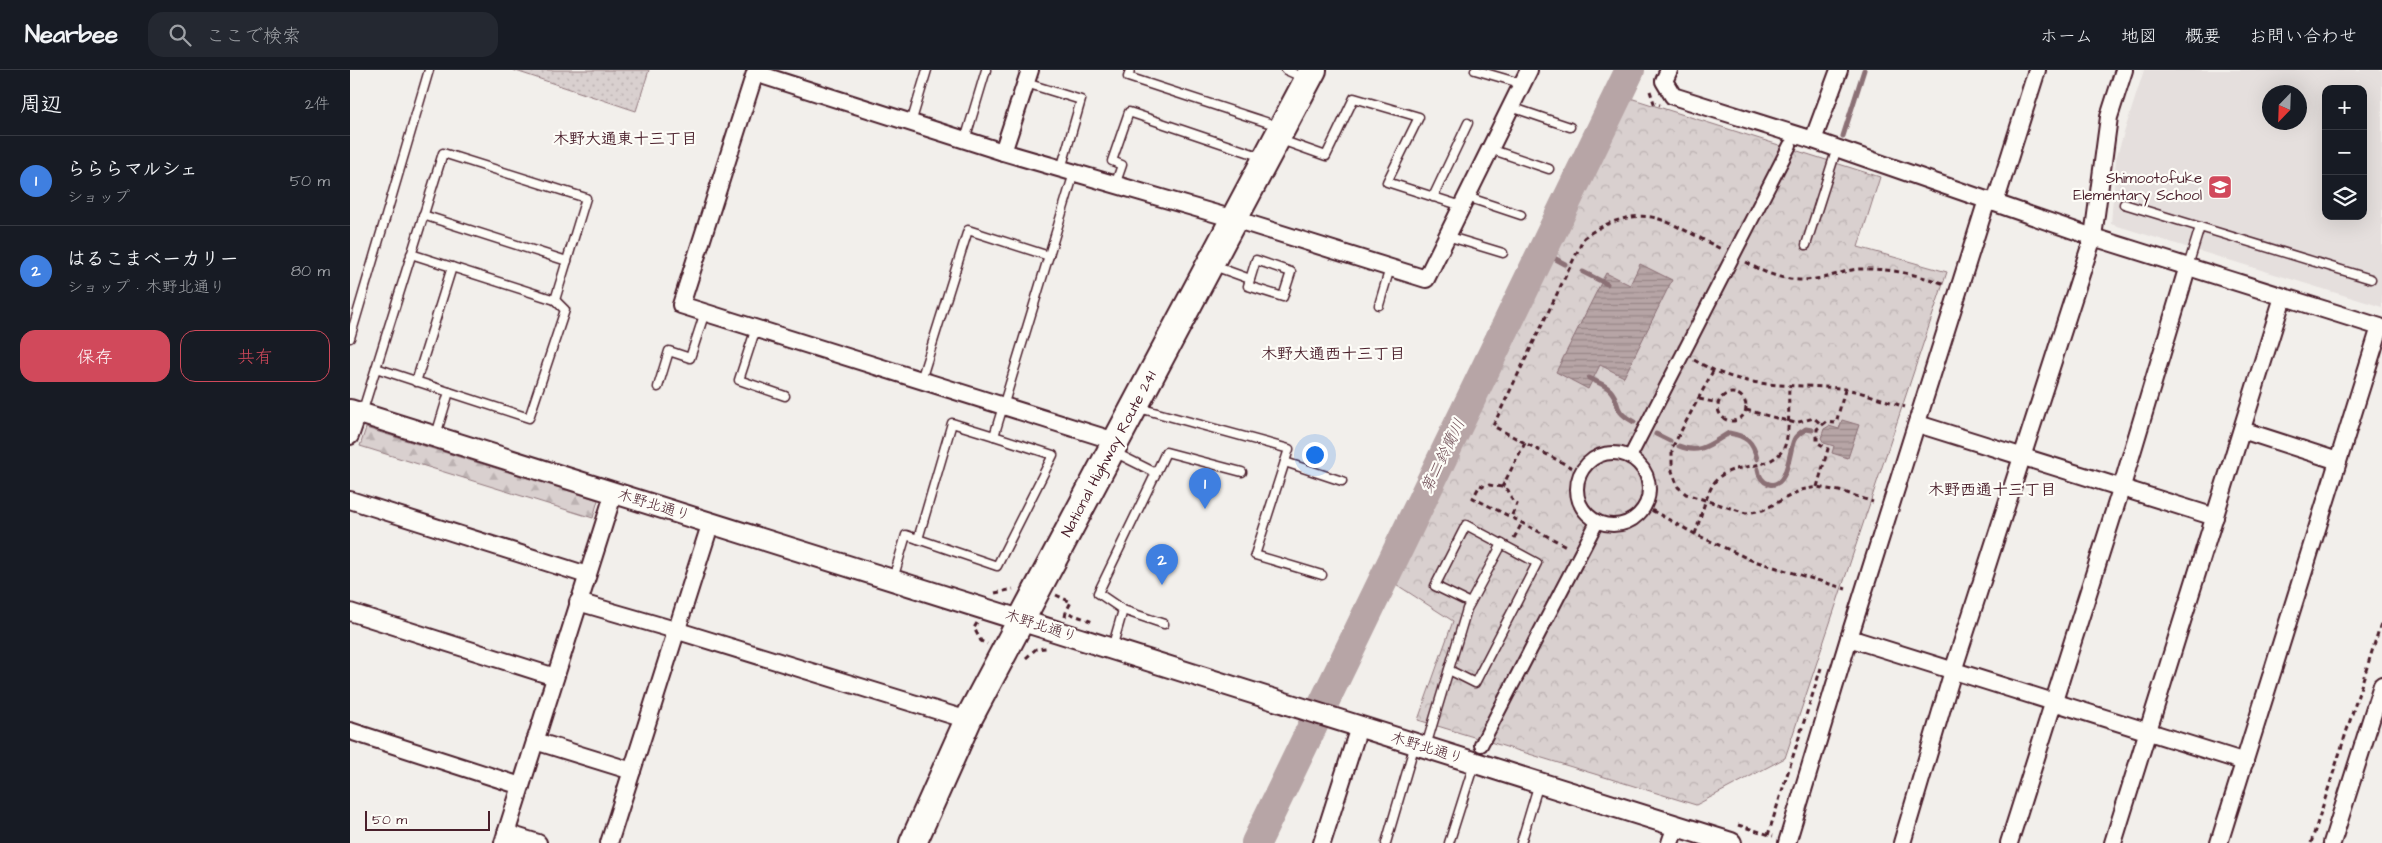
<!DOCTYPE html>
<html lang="ja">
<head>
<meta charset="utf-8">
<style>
	body { margin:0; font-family:"Architects Daughter","Klee One",sans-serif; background:#242831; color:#f1f3f6 }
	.controls { position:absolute; right:15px; top:15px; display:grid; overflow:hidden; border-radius:10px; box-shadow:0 5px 20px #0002 }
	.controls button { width:45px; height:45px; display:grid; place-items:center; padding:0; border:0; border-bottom:1px solid #363941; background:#171b24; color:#f1f3f6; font:25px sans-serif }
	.compass { position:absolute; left:1912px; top:15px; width:45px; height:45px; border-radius:50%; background:#171b24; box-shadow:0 5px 20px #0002; rotate:203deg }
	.scale { position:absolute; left:15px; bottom:12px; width:125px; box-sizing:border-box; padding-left:5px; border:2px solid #4a1f2b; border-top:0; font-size:14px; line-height:18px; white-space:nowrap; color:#4a1f2b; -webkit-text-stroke:4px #fdfcf7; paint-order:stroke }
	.you { position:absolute; left:964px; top:384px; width:18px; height:18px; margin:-12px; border:4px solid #fff; border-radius:50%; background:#1a73e8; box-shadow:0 0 0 8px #1a73e833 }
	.badge { display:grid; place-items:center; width:32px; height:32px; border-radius:50%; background:#d1495b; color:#fff; font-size:16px; font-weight:700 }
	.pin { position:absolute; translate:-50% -41px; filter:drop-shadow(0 1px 2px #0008) }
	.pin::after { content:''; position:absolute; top:26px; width:18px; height:15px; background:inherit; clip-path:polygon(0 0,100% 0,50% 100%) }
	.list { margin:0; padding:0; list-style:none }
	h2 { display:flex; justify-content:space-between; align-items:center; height:65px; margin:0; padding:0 20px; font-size:21px }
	h2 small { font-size:16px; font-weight:400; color:#9ea1a6 }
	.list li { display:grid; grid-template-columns:32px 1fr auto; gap:15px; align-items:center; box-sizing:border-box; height:90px; padding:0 20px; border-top:1px solid #363941 }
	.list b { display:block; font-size:19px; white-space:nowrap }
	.list p { margin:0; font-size:16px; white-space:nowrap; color:#9ea1a6 }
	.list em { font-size:16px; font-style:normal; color:#9ea1a6 }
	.actions { display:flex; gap:10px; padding:15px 20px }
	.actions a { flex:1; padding:11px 0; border:1px solid #d1495b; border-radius:15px; text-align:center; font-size:18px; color:#d1495b }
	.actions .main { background:#d1495b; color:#fff }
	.icon { flex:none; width:28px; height:28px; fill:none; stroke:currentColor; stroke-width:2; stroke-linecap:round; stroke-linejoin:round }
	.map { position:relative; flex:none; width:2032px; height:773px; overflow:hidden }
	header { display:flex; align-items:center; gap:30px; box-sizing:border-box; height:70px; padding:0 25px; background:#171b24; border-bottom:1px solid #363941 }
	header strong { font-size:24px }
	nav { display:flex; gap:28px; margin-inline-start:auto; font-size:18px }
	.search { width:350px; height:45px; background:#242831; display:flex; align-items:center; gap:12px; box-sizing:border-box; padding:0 18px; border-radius:15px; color:#9ea1a6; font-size:19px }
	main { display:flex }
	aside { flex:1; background:#171b24 }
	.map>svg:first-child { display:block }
</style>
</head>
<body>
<header>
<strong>Nearbee</strong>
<div class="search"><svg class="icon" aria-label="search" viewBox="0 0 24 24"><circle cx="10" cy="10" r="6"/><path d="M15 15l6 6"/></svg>ここで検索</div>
<nav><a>ホーム</a><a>地図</a><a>概要</a><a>お問い合わせ</a></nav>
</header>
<main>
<aside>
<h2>周辺<small>2件</small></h2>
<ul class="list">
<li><span class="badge" style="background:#3f7fe0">1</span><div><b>らららマルシェ</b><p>ショップ</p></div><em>50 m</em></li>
<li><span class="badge" style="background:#3f7fe0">2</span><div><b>はるこまベーカリー</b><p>ショップ · 木野北通り</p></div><em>80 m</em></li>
</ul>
<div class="actions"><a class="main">保存</a><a>共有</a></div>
</aside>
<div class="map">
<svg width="2032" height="773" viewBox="0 0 2032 773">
	<defs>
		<pattern id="grass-dots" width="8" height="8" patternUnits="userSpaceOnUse" patternTransform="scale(1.25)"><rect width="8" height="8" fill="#d9d0cf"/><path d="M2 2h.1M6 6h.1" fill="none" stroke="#bcb2b2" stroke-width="1.8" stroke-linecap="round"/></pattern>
		<pattern id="forest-firs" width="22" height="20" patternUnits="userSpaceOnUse" patternTransform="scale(1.25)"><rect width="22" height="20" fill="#d9d0cf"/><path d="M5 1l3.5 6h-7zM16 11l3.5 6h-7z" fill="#bcb2b2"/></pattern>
		<pattern id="park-crowns" width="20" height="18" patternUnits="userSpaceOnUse" patternTransform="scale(1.25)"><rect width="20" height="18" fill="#d9d0cf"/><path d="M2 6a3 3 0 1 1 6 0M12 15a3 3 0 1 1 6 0" fill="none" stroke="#bcb2b2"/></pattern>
		<pattern id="water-rules" width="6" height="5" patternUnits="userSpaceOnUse" patternTransform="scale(1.25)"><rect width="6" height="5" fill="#b7a5a6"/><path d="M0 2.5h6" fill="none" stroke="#978687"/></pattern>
	</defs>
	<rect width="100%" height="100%" fill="#f2efeb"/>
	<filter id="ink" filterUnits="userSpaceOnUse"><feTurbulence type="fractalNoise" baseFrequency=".02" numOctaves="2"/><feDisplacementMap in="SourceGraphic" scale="10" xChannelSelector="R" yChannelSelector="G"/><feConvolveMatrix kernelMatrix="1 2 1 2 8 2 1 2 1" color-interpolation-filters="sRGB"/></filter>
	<g filter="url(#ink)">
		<path fill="#e5dfdd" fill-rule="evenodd" d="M1794,0H2032V237L1761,154L1766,88ZM1976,19H2013V146H1976ZM1920,22H1950V52H1920Z"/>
		<polygon fill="url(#grass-dots)" stroke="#92787d" points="163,0 299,0 286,41"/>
		<polygon fill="url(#forest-firs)" stroke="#92787d" points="16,358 248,430 243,448 10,376"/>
		<polygon fill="url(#park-crowns)" stroke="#92787d" points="1277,27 1530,107 1508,177 1597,202 1435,688 1346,735 1068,650 1103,551 1041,511"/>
		<g fill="url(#water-rules)" stroke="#8b6f75">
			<polygon points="1290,194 1322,210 1274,307 1250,295 1238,319 1206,302 1256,203 1280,215"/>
			<polygon points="1492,350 1509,355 1498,388 1482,383 1484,376 1474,373 1471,368 1474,359 1479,356 1489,359"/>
		</g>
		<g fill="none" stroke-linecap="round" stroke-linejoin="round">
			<g stroke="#8b6f75" stroke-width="5">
				<polyline points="1493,66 1514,0"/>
				<polyline points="1191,181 1215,194"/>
				<polyline points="1233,202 1257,214"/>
				<path d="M1239,308C1246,312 1254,314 1260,320C1272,333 1260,339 1284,352"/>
				<polyline points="1306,364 1320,371"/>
				<path d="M1329,376C1350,385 1360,374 1379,363C1396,366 1403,371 1407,389"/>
				<path d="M1408,399C1409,406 1412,412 1419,414C1438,419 1439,381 1444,370C1446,365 1451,362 1456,359L1462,360"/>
			</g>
			<polyline stroke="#b7a5a6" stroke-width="30" points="906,773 1280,0"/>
			<defs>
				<g id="service">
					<polyline points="780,0 778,7 928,56"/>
					<polyline points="936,0 954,8"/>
					<polyline points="1125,0 1173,14"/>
					<polyline points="676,13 731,30 711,99"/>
					<polyline points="1161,37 1220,57"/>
					<polyline points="561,53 577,0"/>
					<polyline points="615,70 636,0"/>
					<polyline points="931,70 976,86 1004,28 1069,47 1037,112 1112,136"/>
					<polyline points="1140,79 1199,99"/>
					<polyline points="765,115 772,95 762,91 779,42 912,87"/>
					<polyline points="1083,127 1118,53"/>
					<polyline points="1117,127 1171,145"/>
					<polyline points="1774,134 1850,157"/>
					<polyline points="73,145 217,191"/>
					<polyline points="1097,166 1153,183"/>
					<polyline points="1456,175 1487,78"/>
					<polygon points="906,190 941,202 933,227 898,216"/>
					<polyline points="864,196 900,209"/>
					<polyline points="1838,196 1850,157 2021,209"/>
					<polyline points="1029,235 1040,198"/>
					<polyline points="406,258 389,310 435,326"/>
					<polyline points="0,268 79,0"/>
					<polyline points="26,298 93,83 236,128 205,230 61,184"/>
					<polyline points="571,310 618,160 699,186"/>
					<polyline points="66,312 102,197"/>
					<polyline points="308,317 319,281 340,288 355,242"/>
					<polyline points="99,322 179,348 215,240 205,230"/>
					<polyline points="789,338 939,379 905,485 972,505"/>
					<polyline points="12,343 26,298 99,322 86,365"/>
					<polyline points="766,383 806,403"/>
					<polyline points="935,392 992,411"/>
					<polyline points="568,469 602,353 644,366"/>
					<polyline points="543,509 556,465 647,496 703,385 644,366 724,103"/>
					<polyline points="814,554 773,540 748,523 816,382 892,402"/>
					<polyline points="762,578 773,540"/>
					<polyline points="1099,600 1125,613 1187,493 1116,455 1085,516 1120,533"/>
					<polyline points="1076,676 1117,539 1152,474"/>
					<polyline points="1036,773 1065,674"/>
					<polyline points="1099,773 1124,694"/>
					<polyline points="1171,773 1189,713"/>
				</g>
				<g id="pedestrian">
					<circle cx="1263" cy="419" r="36"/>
					<polyline points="1280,387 1440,75"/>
					<polyline points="1131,675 1247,452"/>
				</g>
				<g id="minor">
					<polyline points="1319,0 1314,11 1323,26 1463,70 1743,167 2030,257 1869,773"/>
					<polyline points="1463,70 1489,0"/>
					<polyline points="653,82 680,0"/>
					<polyline points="1645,133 1687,0"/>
					<polyline points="1568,354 1865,447"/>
					<polyline points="1892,360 1988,391"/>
					<polyline points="0,366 8,343"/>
					<polyline points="765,371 331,235 405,3 653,82 884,149 1076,209 1179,0"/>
					<polyline points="0,430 237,505"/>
					<polyline points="228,532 325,560 618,650"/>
					<polyline points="0,542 205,607"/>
					<polyline points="1499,568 1895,692"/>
					<polyline points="0,661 171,716"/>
					<polyline points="185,671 282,701"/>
					<polyline points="156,763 188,773"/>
					<polyline points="153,773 264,422"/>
					<polyline points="259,773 361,452"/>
					<polyline points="972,773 1009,657"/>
					<polyline points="1320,773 1326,756"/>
					<polyline points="1437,773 1499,568 1637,130"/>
					<polyline points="1552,773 1603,601 1743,167 1759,47 1774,0"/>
					<polyline points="1659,773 1772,416 1838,196"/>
					<polyline points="1763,773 1933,227"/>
					<polyline points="1982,773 2032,615"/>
				</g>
				<polyline id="tertiary" points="0,340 1381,773"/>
				<polyline id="trunk" points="563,773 618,650 963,0"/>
			</defs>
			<use href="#service" stroke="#4a1f2b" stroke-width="11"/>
			<use href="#pedestrian" stroke="#4a1f2b" stroke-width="16"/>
			<use href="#minor" stroke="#4a1f2b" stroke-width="20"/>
			<use href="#tertiary" stroke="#4a1f2b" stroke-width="24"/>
			<use href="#trunk" stroke="#4a1f2b" stroke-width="30"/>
			<g stroke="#4a1f2b" stroke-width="3" stroke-dasharray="5 4" stroke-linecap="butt">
				<polyline points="1300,21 1304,33 1310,35"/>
				<path d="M1396,192C1422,208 1447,214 1477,207C1488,204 1500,199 1511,199C1540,198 1568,205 1595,214"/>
				<path d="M1344,290C1397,321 1432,313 1489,318C1511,321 1534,330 1555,337"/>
				<polyline points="1363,301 1322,378 1322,401 1328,417 1336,424 1396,443 1413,440 1451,420 1467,417 1494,422 1523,432"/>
				<circle cx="1382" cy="337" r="14"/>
				<polyline points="1349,329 1368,333"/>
				<polyline points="1396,340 1445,353 1464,348 1471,354"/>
				<polyline points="1175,373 1152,417 1158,420 1163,432 1167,434 1161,447 1218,477"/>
				<path d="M1230,402L1143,356L1234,168C1252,153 1283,142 1306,148C1324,153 1355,171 1373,180"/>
				<polyline points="1152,417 1139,415 1135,417 1130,415 1123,428 1161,447"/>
				<polyline points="1467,417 1478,379 1467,372 1467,359 1476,352 1486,353 1495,320"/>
				<polyline points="1294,436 1345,464 1401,490 1496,519"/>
				<path d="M1345,464C1351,447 1355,427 1364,413C1379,390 1416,403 1432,381C1441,370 1438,332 1439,317"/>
				<polyline points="1164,468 1172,453"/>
				<polyline points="645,523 663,519"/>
				<polyline points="706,525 721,532 716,542"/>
				<polyline points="715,547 716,542 743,552"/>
				<polyline points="627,553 624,558 631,571 637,574"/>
				<polyline points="676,588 686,579 696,578"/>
				<polyline points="1388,755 1423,766"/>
				<polyline points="1418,765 1471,598"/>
				<polyline points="1961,773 2032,550"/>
			</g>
			<use href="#service" stroke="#fdfcf7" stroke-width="8"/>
			<use href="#pedestrian" stroke="#fdfcf7" stroke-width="12"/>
			<use href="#minor" stroke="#fdfcf7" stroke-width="16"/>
			<use href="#tertiary" stroke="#fdfcf7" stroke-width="20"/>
			<use href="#trunk" stroke="#fdfcf7" stroke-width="26"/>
		</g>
	</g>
	<defs>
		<symbol id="school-square" viewBox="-11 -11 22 22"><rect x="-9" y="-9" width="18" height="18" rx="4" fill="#d1495b" stroke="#fdfcf7"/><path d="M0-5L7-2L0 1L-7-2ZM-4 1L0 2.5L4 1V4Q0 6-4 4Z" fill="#fff"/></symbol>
	</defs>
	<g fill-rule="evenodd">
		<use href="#school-square" x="1856" y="103" width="28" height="28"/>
	</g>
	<g text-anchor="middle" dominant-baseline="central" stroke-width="4.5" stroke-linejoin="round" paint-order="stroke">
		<g font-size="15" fill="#4a1f2b" stroke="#fdfcf7" text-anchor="end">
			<text x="1852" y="108">Shimootofuke<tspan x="1852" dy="17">Elementary School</tspan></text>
		</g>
		<g font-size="15" fill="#4a1f2b" stroke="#fdfcf7">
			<text transform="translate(759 384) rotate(-62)">National Highway Route 241</text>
			<text transform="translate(304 435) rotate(17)">木野北通り</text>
			<text transform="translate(691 556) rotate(18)">木野北通り</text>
			<text transform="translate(1077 678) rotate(17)">木野北通り</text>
		</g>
		<g font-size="16" font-weight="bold" fill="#4a1f2b" stroke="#fdfcf7">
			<text x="275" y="69">木野大通東十三丁目</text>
			<text x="983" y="284">木野大通西十三丁目</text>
			<text x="1642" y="420">木野西通十三丁目</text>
		</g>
		<g font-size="16" font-style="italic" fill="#704e56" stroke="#fdfcf7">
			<text transform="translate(1093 386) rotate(-64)">第二鈴蘭川</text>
		</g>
	</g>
</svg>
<div class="controls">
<button>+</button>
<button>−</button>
<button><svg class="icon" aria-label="layers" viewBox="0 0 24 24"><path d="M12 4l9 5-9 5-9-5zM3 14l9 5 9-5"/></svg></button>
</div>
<svg class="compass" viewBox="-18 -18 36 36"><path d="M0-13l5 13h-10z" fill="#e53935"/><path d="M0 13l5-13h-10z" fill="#9ea1a6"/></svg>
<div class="scale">50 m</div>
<div class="you"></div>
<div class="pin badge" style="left:855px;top:439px;background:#3f7fe0">1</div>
<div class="pin badge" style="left:812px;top:515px;background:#3f7fe0">2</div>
</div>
</main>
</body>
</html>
